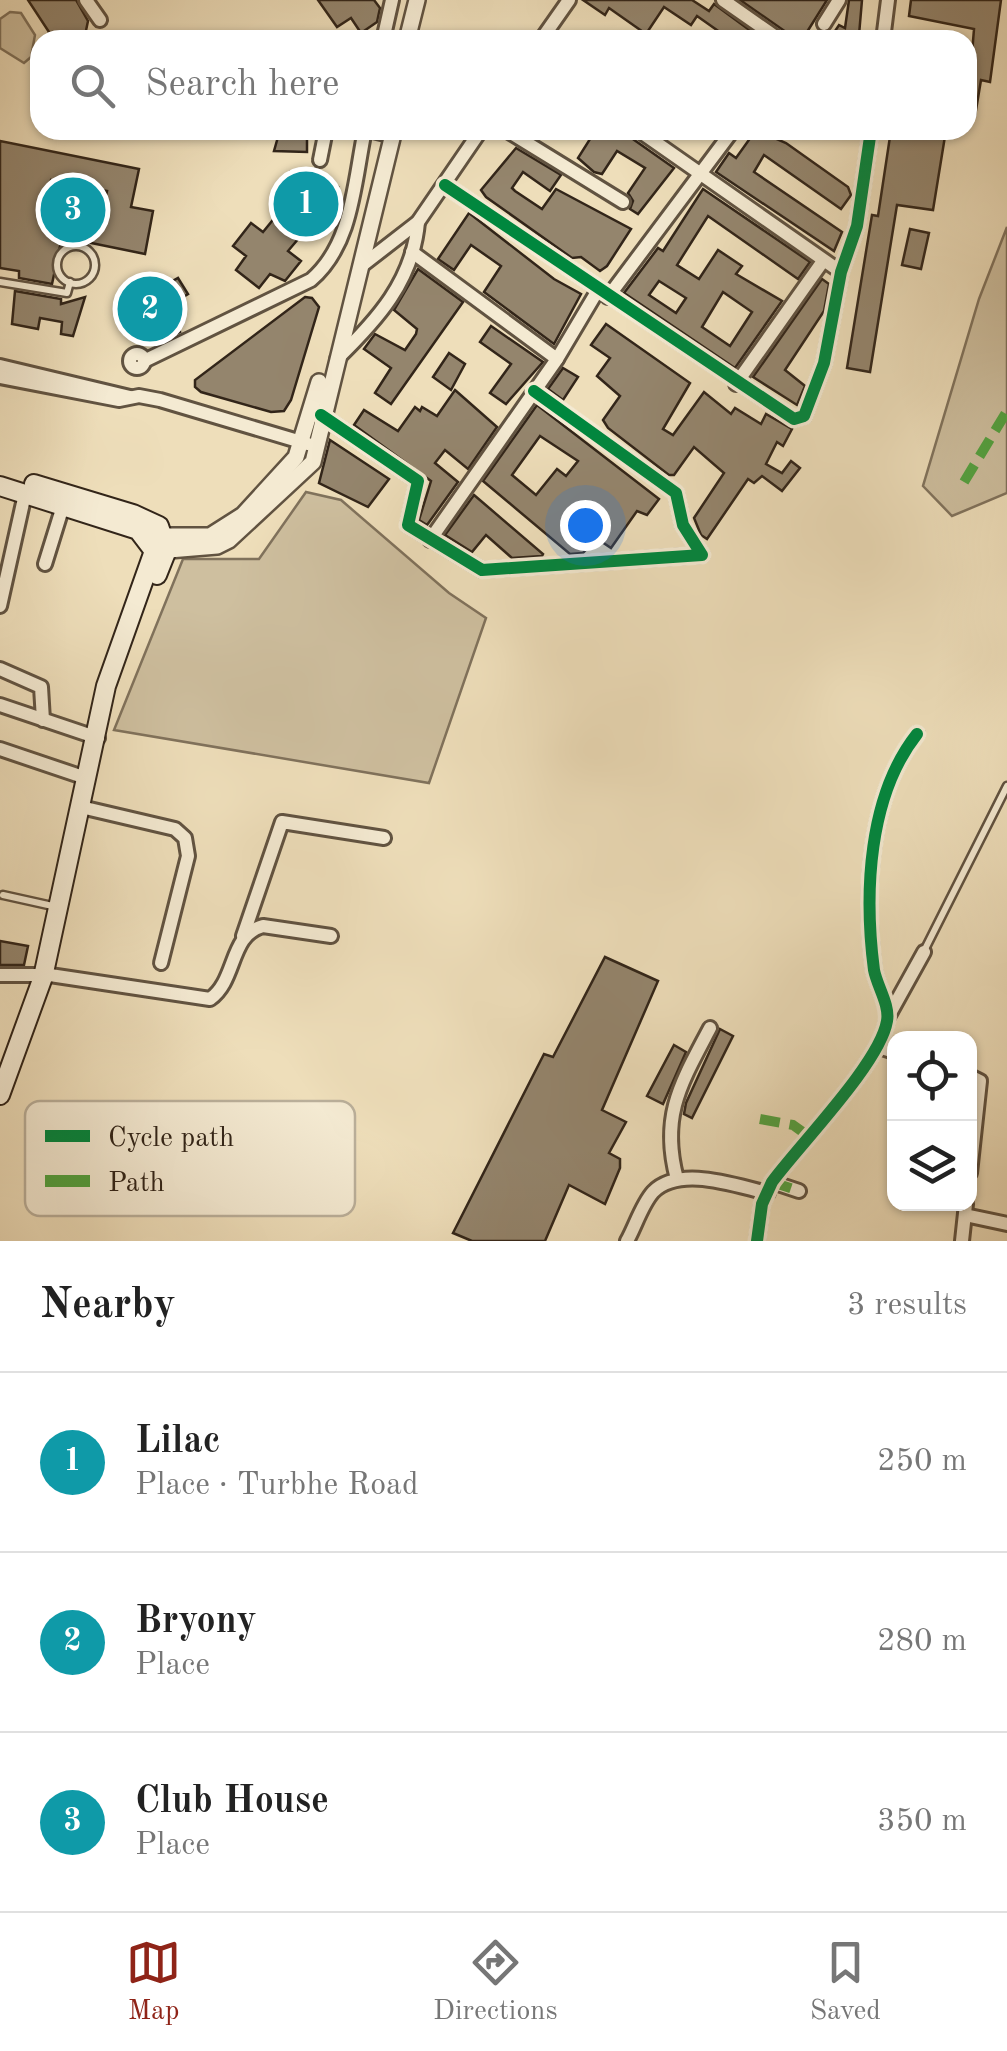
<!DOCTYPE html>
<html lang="en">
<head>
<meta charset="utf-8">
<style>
	body { margin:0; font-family:"Old Standard TT",serif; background:#f2f2f2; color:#222 }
	.controls { position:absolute; right:30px; bottom:30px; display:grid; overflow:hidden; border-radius:20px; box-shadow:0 2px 8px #0004 }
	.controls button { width:90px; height:90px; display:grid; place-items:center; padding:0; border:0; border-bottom:2px solid #e0e0e0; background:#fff; color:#222; font:50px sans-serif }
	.you { position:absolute; left:585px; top:525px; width:35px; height:35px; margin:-25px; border:8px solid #fff; border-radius:50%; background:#1a73e8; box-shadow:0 0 0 15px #1a73e833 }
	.badge { display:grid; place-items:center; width:65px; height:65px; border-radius:50%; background:#8f2418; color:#fff; font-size:32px; font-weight:700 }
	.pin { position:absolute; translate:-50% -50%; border:5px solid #fff; box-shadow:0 2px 10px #0006 }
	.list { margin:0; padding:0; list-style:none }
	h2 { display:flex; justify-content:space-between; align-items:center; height:130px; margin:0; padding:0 40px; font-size:42px }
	h2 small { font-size:32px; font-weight:400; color:#767676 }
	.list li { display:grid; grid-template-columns:65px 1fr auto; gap:30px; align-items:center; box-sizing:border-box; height:180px; padding:0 40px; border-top:2px solid #e0e0e0 }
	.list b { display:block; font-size:38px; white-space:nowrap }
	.list p { margin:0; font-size:32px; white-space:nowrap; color:#767676 }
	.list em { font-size:32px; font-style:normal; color:#767676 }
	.icon { flex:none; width:55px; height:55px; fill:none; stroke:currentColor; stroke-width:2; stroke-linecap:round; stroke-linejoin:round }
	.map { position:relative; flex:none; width:1007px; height:1241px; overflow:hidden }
	.search { position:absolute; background:#fff; box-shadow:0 2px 8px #0004; left:30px; right:30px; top:30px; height:110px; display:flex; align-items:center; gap:25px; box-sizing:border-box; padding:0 35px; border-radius:30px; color:#767676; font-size:38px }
	.sheet { height:670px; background:#fff }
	nav { display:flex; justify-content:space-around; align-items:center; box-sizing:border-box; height:140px; border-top:2px solid #e0e0e0; background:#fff; font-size:28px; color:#767676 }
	nav a { display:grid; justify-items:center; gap:5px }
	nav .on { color:#8f2418 }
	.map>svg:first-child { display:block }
</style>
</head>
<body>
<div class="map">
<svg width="1007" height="1241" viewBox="0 0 1007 1241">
	<rect width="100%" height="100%" fill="#eedeba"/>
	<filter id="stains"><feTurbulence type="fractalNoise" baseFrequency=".002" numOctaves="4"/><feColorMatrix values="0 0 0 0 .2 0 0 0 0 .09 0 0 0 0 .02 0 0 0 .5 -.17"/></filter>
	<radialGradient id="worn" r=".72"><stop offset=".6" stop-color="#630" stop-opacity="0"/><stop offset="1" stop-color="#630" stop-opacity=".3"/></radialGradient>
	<g fill="#cebf9f" stroke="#80725c" stroke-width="2.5">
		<polygon points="10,12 21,13 35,35 31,57 24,63 0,48 0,19"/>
		<polygon points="51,180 107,191 103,209 47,197"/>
		<polygon points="1007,227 1007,493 952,516 923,486 979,299"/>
		<polygon points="306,492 341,500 449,593 486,618 429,783 114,730 183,559 259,559"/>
	</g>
	<g fill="#94856d" stroke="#322519" stroke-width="2.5" fill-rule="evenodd">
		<polygon points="28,0 76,0 88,21 84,40 47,40 49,32"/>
		<polygon points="318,0 374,0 380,8 377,22 361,33 351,18 337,27"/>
		<polygon points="583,0 692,0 709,11 714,4 763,40 731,40 697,16 691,25 664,7 646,34 609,8 605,15"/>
		<polygon points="740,0 827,0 807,32 819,40 790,40 786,32"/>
		<polygon points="849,0 862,0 859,35 856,40 829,40 839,25 845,28"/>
		<polygon points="911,0 1001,0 990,82 981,80 975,116 967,115 974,29 909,16"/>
		<polygon points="280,130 307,130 307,152 274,151"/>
		<polygon points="582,130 620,130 674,168 638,214 630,209 633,201 628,193 645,168 617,151 602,174 594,172 578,158 592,136"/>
		<polygon points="756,130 786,143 848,187 851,195 841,209 764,155 754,172 842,232 834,251 716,172 729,153 736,158"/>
		<polygon points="891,130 946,130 933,210 897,205 870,372 847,368 872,215 878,216"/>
		<path d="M0,141L139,169L131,207L153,211L145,254L62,237L52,284L19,278V271L0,268ZM51,180L107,191L103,209L47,197Z"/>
		<polygon points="516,148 561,175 550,191 523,172 512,188 515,191 542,209 556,189 631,229 607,266 600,271 581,257 572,258 486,197 481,190"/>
		<polygon points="315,169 338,187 327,201 338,213 322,235 309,225 299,238 288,251 301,261 285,281 270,274 259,288 236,270 246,256 233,246 251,223 263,232 285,205 272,196 290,172 304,183"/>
		<path d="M703,189L810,262L798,279L708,216L677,265L699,279L718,250L742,266L736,274L782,301L735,368L624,293L658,248L663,251ZM659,281L686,298L676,313L649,295ZM723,292L752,312L730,346L702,327Z"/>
		<polygon points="469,213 554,279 581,294 554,344 484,292 501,266 471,245 454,270 438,259"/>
		<polygon points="910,229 929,233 921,269 902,265"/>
		<polygon points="418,269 463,302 391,404 375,393 391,368 364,349 375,334 405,350 416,334 417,329 394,310"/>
		<polygon points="178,278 188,294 170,305 180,332 172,336 151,317 134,327 124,311 130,305"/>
		<polygon points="822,279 829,284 824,311 785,370 805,386 797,405 753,377"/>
		<polygon points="15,291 61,299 61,304 85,297 73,336 61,334 62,322 40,318 38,329 12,324"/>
		<polygon points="305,297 312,298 319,307 291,400 284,411 271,412 201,392 195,387 195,380"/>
		<polygon points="606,324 690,383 663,429 673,435 704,392 731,414 735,408 761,424 766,414 792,429 783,446 777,442 766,464 782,473 791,461 800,468 782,491 762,476 754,483 748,479 707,539 701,535 694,518 724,473 694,447 674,475 669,475 608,428 603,420 620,396 597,376 610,358 591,345"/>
		<polygon points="491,326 543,362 506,404 490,393 511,364 480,342"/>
		<polygon points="449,353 465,364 451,390 433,377"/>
		<polygon points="563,368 578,377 563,400 548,389"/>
		<polygon points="455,390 497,427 468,469 445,450 435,463 458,482 427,525 419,520 431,481 354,425 364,410 398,431 415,407 420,411 422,407 437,416"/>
		<path d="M537,405L659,499L647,515L637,511L611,548L596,538L583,553L570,554L483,481ZM540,436L578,461L566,476L557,469L536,495L512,475Z"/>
		<polygon points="330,440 389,479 368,507 319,483"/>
		<polygon points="474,495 543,554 542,556 512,558 486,535 472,552 445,535"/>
		<polygon points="0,941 28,946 24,965 0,965"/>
		<polygon points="605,957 658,981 602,1110 626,1122 609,1153 620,1159 620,1168 605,1204 569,1185 545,1241 472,1241 453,1233 544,1054 553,1057"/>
		<polygon points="720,1029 733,1036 692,1118 684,1114 686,1103"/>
		<polygon points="674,1045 686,1052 663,1104 647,1096"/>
	</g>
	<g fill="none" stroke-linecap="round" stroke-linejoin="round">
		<defs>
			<g id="service">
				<circle cx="76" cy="265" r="19"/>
				<polyline points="0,282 67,293 70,282"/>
				<polyline points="3,895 57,907"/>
				<polyline points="924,951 1007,786"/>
			</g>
			<g id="minor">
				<polyline points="86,0 100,20"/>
				<polyline points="723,0 780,40"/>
				<polyline points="824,24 839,0"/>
				<polyline points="383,40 392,0"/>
				<polyline points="541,40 569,0"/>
				<polyline points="883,40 888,0"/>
				<polyline points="369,130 393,136"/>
				<polyline points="506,130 623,202"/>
				<polyline points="638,130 841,272"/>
				<polyline points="320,160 326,130"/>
				<polyline points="445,185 794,419 804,416 824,363 841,272 857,226 871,130"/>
				<polyline points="412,252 557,359"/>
				<polyline points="360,267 418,222 481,130"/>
				<polyline points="608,297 733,130"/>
				<circle cx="137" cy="361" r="7"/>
				<path d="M337,359C377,320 413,281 418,222"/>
				<path d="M144,361L311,280C353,244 354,182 365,130"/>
				<polyline points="0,366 130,397"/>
				<polyline points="0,377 119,400 139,396 160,400 308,444"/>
				<polyline points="736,384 823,261"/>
				<polyline points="321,415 418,481 408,525 482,570 702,555 683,525 676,493 534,391"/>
				<polyline points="430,540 557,359 598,290"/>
				<polyline points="45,564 63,506"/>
				<polyline points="0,606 25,494"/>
				<polyline points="0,669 41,687 43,720"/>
				<polyline points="0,705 98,738"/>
				<polyline points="0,749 86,778"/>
				<polyline points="81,807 175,829 185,838 188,856 161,963"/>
				<polyline points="243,936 282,822 384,838"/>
				<path d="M0,975H50L210,999C237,980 229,935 263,926L331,936"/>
				<polyline points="888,1017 924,952"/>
				<polyline points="879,1047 894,1052"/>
				<polyline points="970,1076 980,1081 970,1173"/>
				<path d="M677,1179C660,1116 681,1083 710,1028"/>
				<polyline points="772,1182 799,1191"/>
				<polyline points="965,1215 1007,1224"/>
				<path d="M627,1241C635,1227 642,1204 653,1192C680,1165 736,1186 768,1193"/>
				<path d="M757,1241L762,1204L772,1182C800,1144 880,1063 887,1021C890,1005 877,986 874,970C864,893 868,796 917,734"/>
				<polyline points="962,1241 966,1204"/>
			</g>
			<g id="tertiary">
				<polyline points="407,40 417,0"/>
				<polyline points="155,536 210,536 243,515 296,457 319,382"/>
				<polyline points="157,551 217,546 229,540 313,462 394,130"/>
			</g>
			<g id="secondary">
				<polyline points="34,484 133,514 159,526 167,550 157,575"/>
				<polyline points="0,486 138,530 154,551 106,686 43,977 0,1095"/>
			</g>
		</defs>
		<use href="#service" stroke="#615341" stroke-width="11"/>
		<use href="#minor" stroke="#615341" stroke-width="18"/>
		<use href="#tertiary" stroke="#615341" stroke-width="20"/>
		<use href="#secondary" stroke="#322519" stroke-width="22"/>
		<use href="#service" stroke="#f4ead2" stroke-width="6"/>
		<use href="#minor" stroke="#f4ead2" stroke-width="12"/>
		<use href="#tertiary" stroke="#f4ead2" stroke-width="15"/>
		<use href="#secondary" stroke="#f4ead2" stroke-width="18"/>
		<g stroke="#52a340" stroke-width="10" stroke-dasharray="20 10" stroke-linecap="butt">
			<polyline points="964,482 1007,411"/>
			<polyline points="760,1119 793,1125 807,1135"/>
			<polyline points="970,1154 972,1155"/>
			<polyline points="772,1182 799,1191"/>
		</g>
		<defs>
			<g id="cycleway">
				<polyline points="445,185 794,419 804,416 824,363 841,272 857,226 871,130"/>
				<polyline points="321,415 418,481 408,525 482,570 702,555 683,525 676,493 534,391"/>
				<path d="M757,1241L762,1204L772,1182C800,1144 880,1063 887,1021C890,1005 877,986 874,970C864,893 868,796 917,734"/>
			</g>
		</defs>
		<use href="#cycleway" stroke="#f4ead2" stroke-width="19"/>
		<use href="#cycleway" stroke="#00873e" stroke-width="12"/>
	</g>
	<rect x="25" y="1101" width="330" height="115" rx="15" fill="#f4ead2" stroke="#baaf9a" stroke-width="2.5"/>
	<rect x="45" y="1130" width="45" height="12" fill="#00873e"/>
	<rect x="45" y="1175" width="45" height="12" fill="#52a340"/>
	<g font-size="28" fill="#322519">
		<text x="108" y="1146">Cycle path</text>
		<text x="108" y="1191">Path</text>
	</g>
	<rect width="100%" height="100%" filter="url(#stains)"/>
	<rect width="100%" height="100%" fill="url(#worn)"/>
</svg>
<div class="controls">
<button><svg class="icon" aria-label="locate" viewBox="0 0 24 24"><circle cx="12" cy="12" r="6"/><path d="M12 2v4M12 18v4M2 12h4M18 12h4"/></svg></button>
<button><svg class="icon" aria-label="layers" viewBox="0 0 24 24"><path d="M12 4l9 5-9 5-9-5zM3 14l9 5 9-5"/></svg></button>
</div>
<div class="you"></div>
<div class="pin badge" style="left:306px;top:204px;background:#0f9aa8">1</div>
<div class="pin badge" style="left:150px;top:309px;background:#0f9aa8">2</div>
<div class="pin badge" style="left:73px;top:210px;background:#0f9aa8">3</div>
<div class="search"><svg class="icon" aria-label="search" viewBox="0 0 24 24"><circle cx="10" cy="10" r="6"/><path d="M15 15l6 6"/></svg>Search here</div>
</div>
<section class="sheet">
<h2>Nearby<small>3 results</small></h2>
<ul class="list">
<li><span class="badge" style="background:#0f9aa8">1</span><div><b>Lilac</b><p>Place · Turbhe Road</p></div><em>250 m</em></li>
<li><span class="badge" style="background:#0f9aa8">2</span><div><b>Bryony</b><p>Place</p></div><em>280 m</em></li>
<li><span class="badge" style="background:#0f9aa8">3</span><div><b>Club House</b><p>Place</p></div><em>350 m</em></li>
</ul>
</section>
<nav>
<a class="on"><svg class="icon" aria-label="map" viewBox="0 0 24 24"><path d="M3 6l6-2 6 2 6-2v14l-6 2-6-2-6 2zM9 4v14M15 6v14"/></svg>Map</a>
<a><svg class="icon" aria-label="directions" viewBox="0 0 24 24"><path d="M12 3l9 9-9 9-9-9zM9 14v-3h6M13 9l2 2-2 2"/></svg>Directions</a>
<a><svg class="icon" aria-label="saved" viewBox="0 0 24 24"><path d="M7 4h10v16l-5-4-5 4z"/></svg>Saved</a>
</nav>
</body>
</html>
